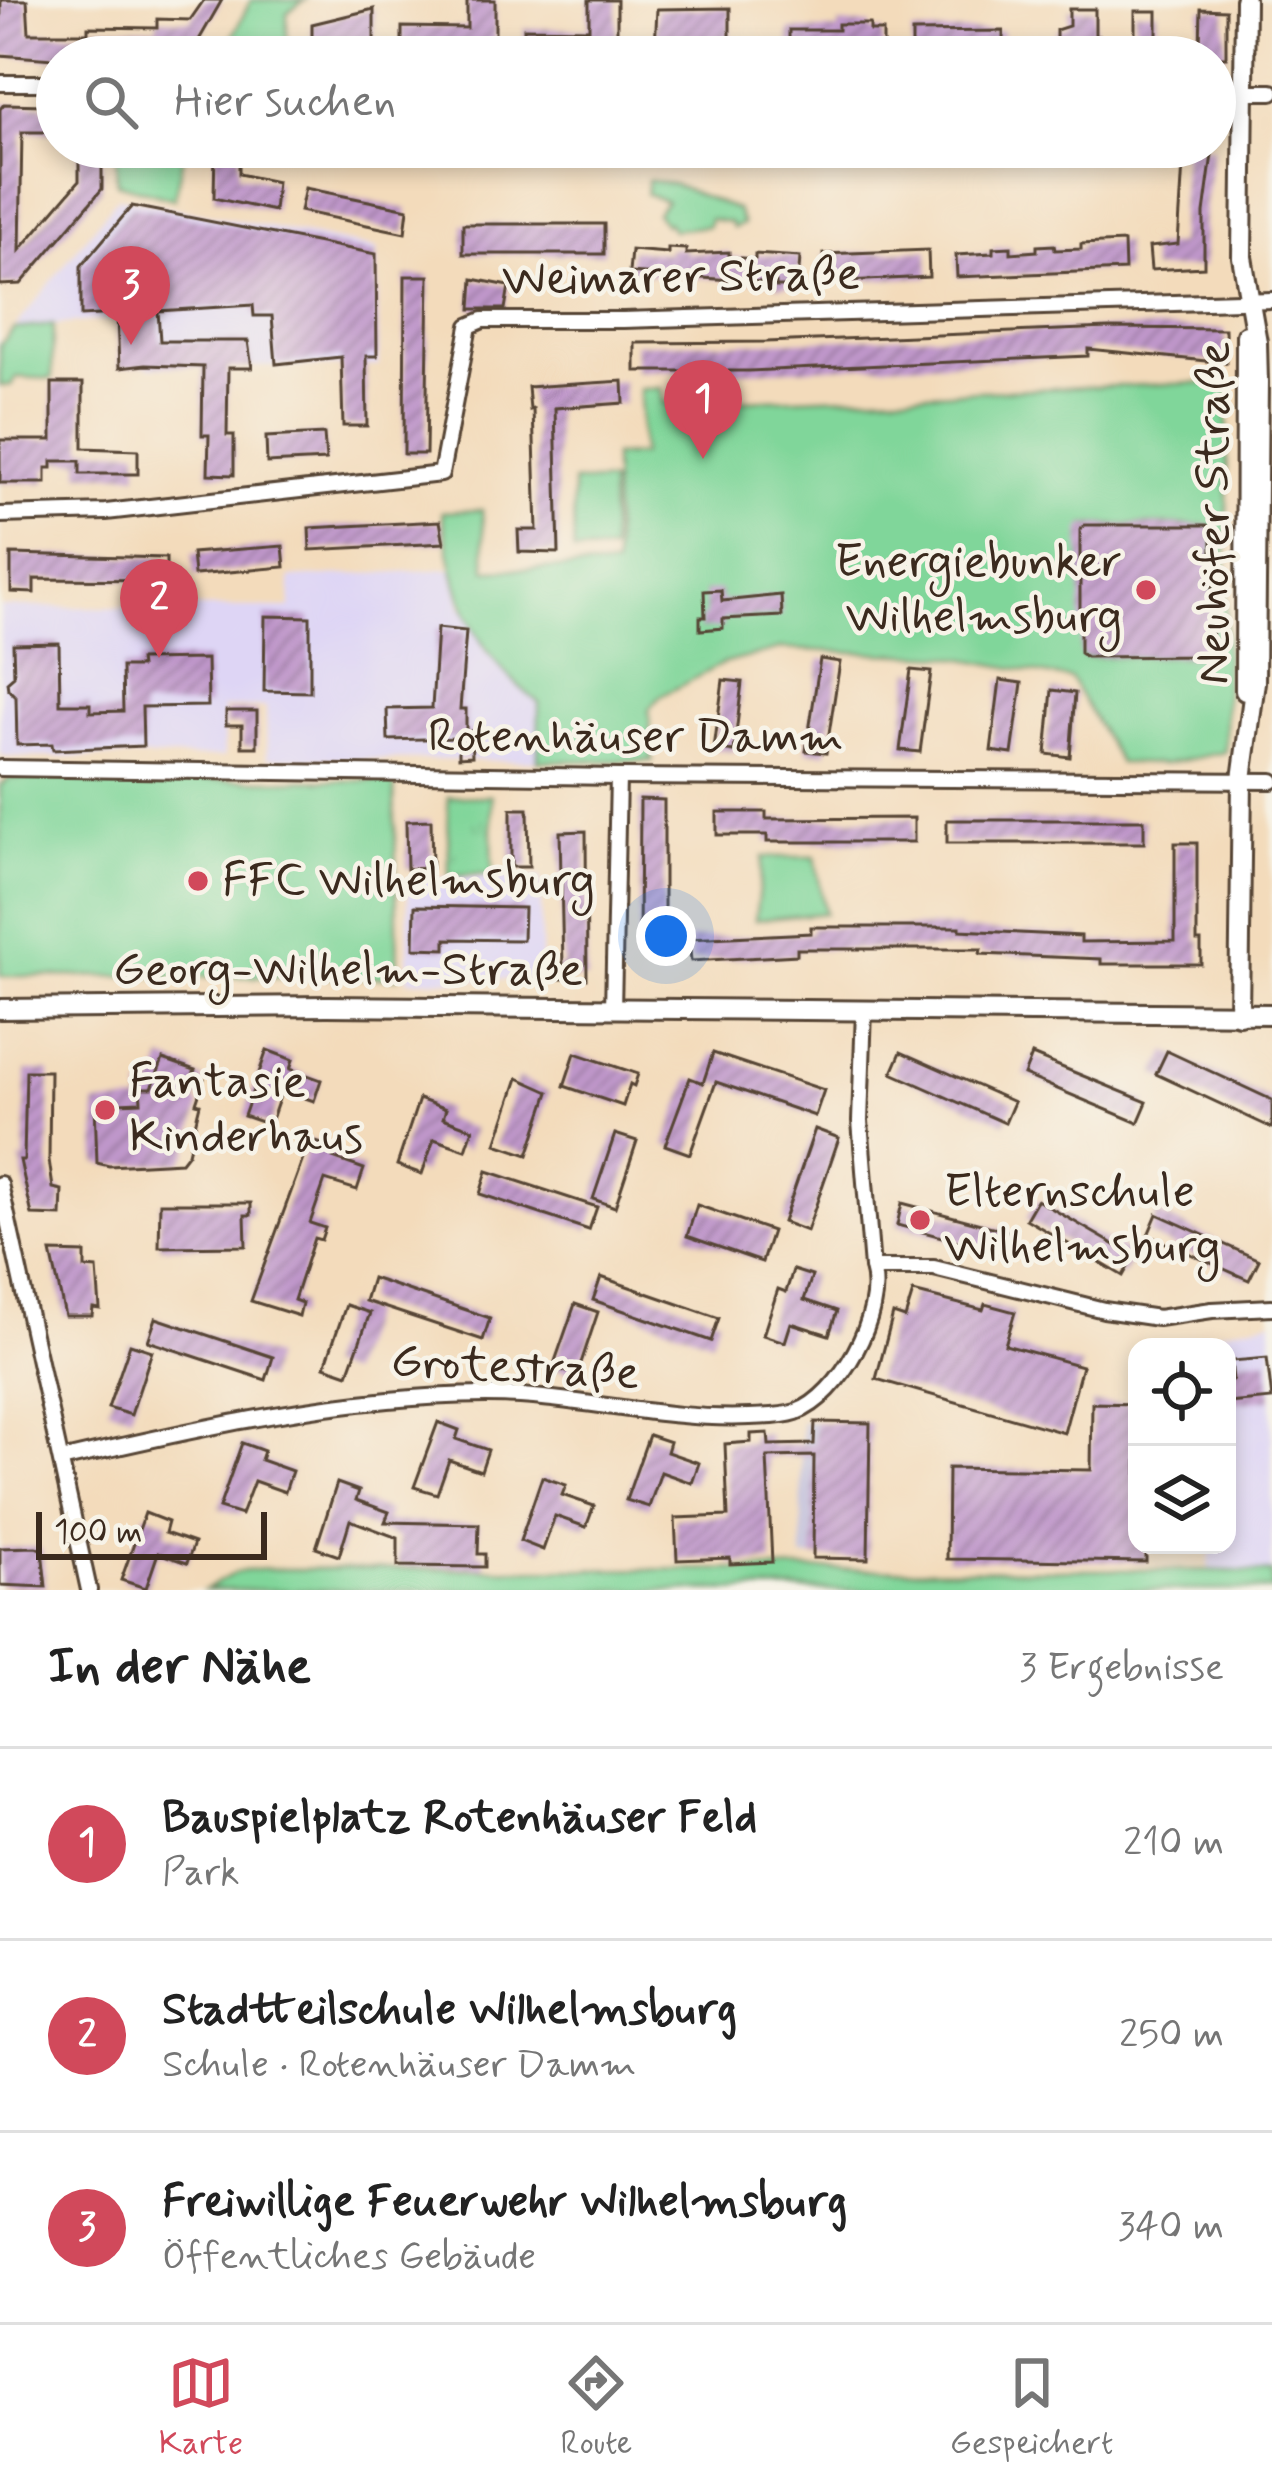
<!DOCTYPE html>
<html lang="de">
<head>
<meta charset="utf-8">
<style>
	body { margin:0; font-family:Mynerve,sans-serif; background:#f6f6f6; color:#222 }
	.controls { position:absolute; right:36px; bottom:36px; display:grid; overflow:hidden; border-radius:24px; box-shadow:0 6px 18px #0003 }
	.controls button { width:108px; height:108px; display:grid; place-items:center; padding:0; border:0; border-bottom:3px solid #e0e0e0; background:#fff; color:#222; font:60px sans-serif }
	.scale { position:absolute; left:36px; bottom:30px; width:231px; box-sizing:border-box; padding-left:12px; border:6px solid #3b2a1e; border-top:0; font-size:33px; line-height:42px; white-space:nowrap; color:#3b2a1e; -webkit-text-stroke:9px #f7f3e8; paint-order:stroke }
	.you { position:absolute; left:666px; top:936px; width:42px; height:42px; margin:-30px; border:9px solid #fff; border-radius:50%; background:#1a73e8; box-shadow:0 0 0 18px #1a73e833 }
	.badge { display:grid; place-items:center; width:78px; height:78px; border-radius:50%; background:#d1495b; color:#fff; font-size:39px; font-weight:700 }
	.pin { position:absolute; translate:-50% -99px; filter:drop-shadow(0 3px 6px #0008) }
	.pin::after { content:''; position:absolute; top:63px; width:42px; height:36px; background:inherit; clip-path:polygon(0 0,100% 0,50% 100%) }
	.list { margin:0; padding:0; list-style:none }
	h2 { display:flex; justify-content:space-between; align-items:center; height:156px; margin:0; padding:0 48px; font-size:51px }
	h2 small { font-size:39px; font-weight:400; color:#767676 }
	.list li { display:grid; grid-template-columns:78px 1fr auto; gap:36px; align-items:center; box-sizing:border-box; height:192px; padding:0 48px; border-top:3px solid #e0e0e0 }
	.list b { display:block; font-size:45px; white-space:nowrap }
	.list p { margin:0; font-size:39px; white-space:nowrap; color:#767676 }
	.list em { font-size:39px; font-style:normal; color:#767676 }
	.icon { flex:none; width:66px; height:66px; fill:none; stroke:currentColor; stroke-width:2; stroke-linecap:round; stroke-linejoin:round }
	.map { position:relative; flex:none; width:1272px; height:1590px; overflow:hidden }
	.search { position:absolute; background:#fff; box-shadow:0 6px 18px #0003; left:36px; right:36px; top:36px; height:132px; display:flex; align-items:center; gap:30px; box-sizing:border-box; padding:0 42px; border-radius:66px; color:#767676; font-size:45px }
	.sheet { height:732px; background:#fff }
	nav { display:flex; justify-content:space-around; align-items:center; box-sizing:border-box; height:168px; border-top:3px solid #e0e0e0; background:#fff; font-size:33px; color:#767676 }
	nav a { display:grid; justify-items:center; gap:6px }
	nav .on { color:#d1495b }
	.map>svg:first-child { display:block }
</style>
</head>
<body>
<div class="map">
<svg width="1272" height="1590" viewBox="0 0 1272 1590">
	<defs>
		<pattern id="grass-tufts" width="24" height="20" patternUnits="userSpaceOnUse" patternTransform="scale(3)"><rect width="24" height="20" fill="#80d69a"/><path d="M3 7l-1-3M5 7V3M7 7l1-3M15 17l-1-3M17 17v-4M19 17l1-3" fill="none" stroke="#70b884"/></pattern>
		<pattern id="building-hatch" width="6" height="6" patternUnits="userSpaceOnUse" patternTransform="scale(3)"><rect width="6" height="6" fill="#bf97ca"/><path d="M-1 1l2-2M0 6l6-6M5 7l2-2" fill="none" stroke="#9c7ba3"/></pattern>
	</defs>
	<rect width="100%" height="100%" fill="#f7f3e8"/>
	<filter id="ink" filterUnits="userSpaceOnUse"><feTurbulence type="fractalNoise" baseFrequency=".00833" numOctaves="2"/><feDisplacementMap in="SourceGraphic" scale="24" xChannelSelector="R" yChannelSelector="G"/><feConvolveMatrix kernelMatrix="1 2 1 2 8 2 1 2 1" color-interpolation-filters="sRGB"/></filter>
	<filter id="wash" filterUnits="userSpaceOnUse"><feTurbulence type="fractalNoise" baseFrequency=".004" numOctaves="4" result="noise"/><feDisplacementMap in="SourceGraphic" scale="48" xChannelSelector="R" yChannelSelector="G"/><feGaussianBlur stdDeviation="2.7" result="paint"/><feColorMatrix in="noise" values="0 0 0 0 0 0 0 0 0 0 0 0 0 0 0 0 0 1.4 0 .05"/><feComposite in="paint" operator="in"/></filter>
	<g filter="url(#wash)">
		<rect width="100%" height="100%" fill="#f3dbbb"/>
		<g fill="#ded5f5">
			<polygon points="118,197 377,249 379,366 147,367 143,316 14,329"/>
			<polygon points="451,569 461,606 485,650 506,675 539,703 538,761 267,758 266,707 223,708 224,757 4,757 0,752 0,607 291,608 290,578"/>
			<polygon points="541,877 541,979 408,980 408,878"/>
			<polygon points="1272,1320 1272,1573 1208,1570 1211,1545 1227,1545 1227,1347 1174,1347 1174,1341"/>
		</g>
		<polygon fill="#c3c1db" points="801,1422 815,1422 813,1558 802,1558"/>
		<polygon fill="url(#grass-tufts)" stroke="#5e805c" stroke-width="3" points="491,796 493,874 449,875 448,797"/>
		<g fill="#80d69a" stroke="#5e805c" stroke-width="3" fill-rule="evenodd">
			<polygon points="251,0 305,0 287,13 287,57 222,57"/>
			<polygon points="116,147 185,147 174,199 117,183"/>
			<polygon points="648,180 673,184 737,210 743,224 733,228 730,222 710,219 708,226 672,230 669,222 665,224 656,213 666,201 646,194"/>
			<polygon points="53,325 52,379 16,377 11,385 0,386 0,345 14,329"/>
			<path d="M1228,382L1225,752L1165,764L1119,763L1071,679L949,656L780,649L722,664L661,696L649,709L652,761H538L539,703C468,648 456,596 442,512L482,510L486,570L615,567L613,456L641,455L640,389L661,388L663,403ZM1085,525H1207L1212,528V650L1208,656L1086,657L1081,653Z"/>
			<polygon points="573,482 610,482 611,551 574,552"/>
			<polygon points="10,778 394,781 398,977 0,976 0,786"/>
			<polygon points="763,857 815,857 825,913 755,920"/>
			<polygon points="266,1569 1208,1570 1272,1573 1272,1590 205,1590 236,1572"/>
		</g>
		<g id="blocks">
			<g fill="url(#building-hatch)">
				<polygon points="1,0 27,0 29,33 88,33 88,27 157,28 157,19 190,20 204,0 222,0 192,52 89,49 89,56 54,56 53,59 0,55"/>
				<polygon points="467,0 495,0 495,55 402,55 402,27 467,28"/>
				<polygon points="589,0 617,0 617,56 524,56 524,28 589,29"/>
				<polygon points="730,8 730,40 719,41 719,47 655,48 657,9"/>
				<polygon points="374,9 374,55 312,55 312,24"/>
				<polygon points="1069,9 1095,9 1095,36 1135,36 1135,11 1157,11 1157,42 1200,46 1201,9 1226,10 1226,57 1081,57 1081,43 1056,43 1056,30 1069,26"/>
				<polygon points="838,24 870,24 870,31 883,31 883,57 789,57 789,30 838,30"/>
				<polygon points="1003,31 1003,57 912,57 912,32"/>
				<polygon points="4,104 44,105 44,110 57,110 57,132 22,132 20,250 79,181 79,147 102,147 102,189 21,284 0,285 0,109"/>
				<polygon points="215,147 239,147 239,174 277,182 274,211 214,198"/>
				<polygon points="623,147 692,147 692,158 658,164 657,159 623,159"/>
				<polygon points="1184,147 1213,147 1204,213 1204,267 1151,270 1149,247 1178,244"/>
				<polygon points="305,188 408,209 405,233 300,211"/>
				<polygon points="132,206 376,254 377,356 366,356 367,426 343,426 341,357 276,364 272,316 254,316 253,305 158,311 160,341 248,341 252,368 228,368 227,435 234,435 234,475 208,474 209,435 202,435 203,367 145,365 119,368 117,314 81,316 81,266"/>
				<rect x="463" y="224" width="141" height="30"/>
				<polygon points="1124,242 1125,270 957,277 956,255 993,253 993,248 1011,247 1011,253 1037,251 1037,246 1054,245 1055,250 1081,249 1081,244"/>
				<polygon points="668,248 686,249 686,254 729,252 729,257 755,259 755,254 800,257 798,284 783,287 776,287 776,283 629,273 631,250 668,253"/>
				<polygon points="928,250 929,277 825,282 824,254"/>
				<polygon points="405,276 429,276 426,454 404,454"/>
				<polygon points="473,279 509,286 505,309 471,309"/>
				<polygon points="1109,328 1225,329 1226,363 1088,349 1088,356 749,371 635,371 635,343 766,342"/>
				<polygon points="623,381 624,403 555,408 559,553 519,552 518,530 537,530 533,409 530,410 528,387"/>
				<polygon points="52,383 83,383 83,448 138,450 138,474 80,474 80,461 52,461 52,468 46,468 46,483 0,483 0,440 52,440"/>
				<polygon points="324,434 326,460 267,463 266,437"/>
				<polygon points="440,521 444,543 310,550 309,528"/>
				<polygon points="1085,525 1207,525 1212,529 1212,650 1208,656 1086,657 1080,653 1080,530"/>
				<polygon points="283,546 285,567 194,575 192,553"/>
				<polygon points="11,554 166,558 166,580 34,579 34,593 11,592"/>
				<polygon points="721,590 722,601 781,595 782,616 723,619 723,628 700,630 700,617 705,617 704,591"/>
				<polygon points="265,616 310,617 310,692 264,691"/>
				<polygon points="437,628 466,631 460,709 466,709 466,732 471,731 472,756 459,757 459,738 388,740 387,709 432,708"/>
				<polygon points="59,643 60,704 90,704 90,712 123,711 122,667 140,667 139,660 207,659 208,706 142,707 143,746 53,750 52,744 17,745 16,697 8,689 7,682 14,676 13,644"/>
				<polygon points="820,659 840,662 826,753 806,751"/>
				<polygon points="911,670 931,672 920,752 900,750"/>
				<polygon points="723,680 742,682 734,752 714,749"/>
				<polygon points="1000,680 1022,683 1012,754 991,751"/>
				<polygon points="1052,690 1075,693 1070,757 1046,754"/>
				<polygon points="226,711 257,711 257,747 242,747 242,725 226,725"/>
				<polygon points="640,799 664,800 664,949 639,949"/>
				<polygon points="511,809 528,809 529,867 511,867"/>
				<polygon points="717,812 766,812 766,819 914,818 914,842 767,842 767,835 717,835"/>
				<polygon points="431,820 432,868 407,869 406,821"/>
				<rect x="947" y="820" width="197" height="23"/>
				<polygon points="586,831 587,979 556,979 556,966 563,966 560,832"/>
				<polygon points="1175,843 1197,843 1197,941 1201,941 1201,964 1101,964 1101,959 980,954 981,949 797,949 797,955 691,961 689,939 811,933 811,927 960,927 960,930 1081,936 1081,942 1175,941"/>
				<polygon points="415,906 524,908 523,940 446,939 446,949 414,948"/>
				<polygon points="267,1050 293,1060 290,1069 321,1080 314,1101 282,1090 270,1125 244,1116"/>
				<polygon points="1167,1051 1272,1100 1272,1128 1156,1074"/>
				<polygon points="901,1052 1014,1102 1005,1123 892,1073"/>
				<polygon points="575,1053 638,1074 634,1086 630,1084 623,1106 564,1086"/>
				<polygon points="713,1053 824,1090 815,1116 716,1082 690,1154 665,1145 690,1078 703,1083"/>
				<polygon points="1032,1055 1147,1102 1138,1123 1024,1075"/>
				<polygon points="163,1059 195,1070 193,1075 204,1079 196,1103 200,1104 188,1153 181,1162 109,1166 97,1163 95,1104 141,1102 140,1088 152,1088"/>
				<polygon points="26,1071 50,1071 49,1160 53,1188 62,1190 61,1216 32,1215 20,1160 24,1160"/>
				<polygon points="518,1078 549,1092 528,1155 496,1144"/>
				<polygon points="419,1099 446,1109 443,1118 473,1129 466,1150 434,1139 422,1174 397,1165"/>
				<polygon points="815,1129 839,1138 807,1231 783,1222"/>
				<polygon points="615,1134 637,1141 615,1207 593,1199"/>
				<polygon points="310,1140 336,1149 333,1158 364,1169 357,1190 325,1180 310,1223 325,1228 321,1240 314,1238 294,1300 302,1303 299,1316 251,1301"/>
				<polygon points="487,1171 597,1207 589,1230 480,1194"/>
				<polygon points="1037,1200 1134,1256 1123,1276 1026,1219"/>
				<polygon points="160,1203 251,1203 251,1215 245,1215 246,1246 159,1247"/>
				<polygon points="902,1203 1011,1232 1005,1254 897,1225"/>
				<polygon points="697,1205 772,1231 762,1262 687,1236"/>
				<polygon points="1157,1214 1259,1260 1249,1280 1148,1235"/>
				<polygon points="51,1252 85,1253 85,1268 97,1269 100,1309 93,1308 92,1316 65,1316"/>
				<polygon points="793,1270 812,1276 804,1300 837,1311 829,1335 791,1323 785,1342 763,1335 778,1289 786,1292"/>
				<polygon points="601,1277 719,1318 711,1341 593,1300"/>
				<polygon points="372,1278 490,1318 483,1340 365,1301"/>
				<polygon points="913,1292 983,1310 985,1304 1015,1312 1005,1345 1082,1366 1064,1433 876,1379 893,1314 905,1318"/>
				<polygon points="575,1304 598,1312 577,1375 553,1367"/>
				<polygon points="346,1305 370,1313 348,1374 325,1366"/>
				<polygon points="156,1318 273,1357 266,1380 148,1341"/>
				<polygon points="130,1344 152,1351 131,1415 108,1408"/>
				<polygon points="1267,1358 1272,1399 1227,1403 1227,1380 1233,1380 1231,1361"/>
				<polygon points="1092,1403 1137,1404 1137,1545 1146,1545 1146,1562 947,1559 948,1468 1091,1470"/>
				<polygon points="438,1422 459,1430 456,1439 488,1450 481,1471 449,1460 437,1494 414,1487"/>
				<polygon points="815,1422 870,1423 868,1559 813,1558 814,1456 767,1457 772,1562 730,1564 730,1558 677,1560 675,1518 728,1516 725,1444 751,1442 751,1434 768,1433 769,1445 814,1444"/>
				<polygon points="649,1435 670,1442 667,1452 699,1463 692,1483 661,1472 649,1507 626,1500"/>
				<polygon points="242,1443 264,1451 261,1460 292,1471 285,1492 254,1481 241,1515 219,1508"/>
				<polygon points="542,1477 566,1485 562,1495 594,1506 586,1527 555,1516 543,1550 520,1541"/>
				<polygon points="337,1483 359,1491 356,1500 389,1512 385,1522 479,1524 478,1554 485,1554 485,1567 398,1566 398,1538 350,1520 339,1556 316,1548"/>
				<polygon points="145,1513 168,1522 165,1533 194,1543 187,1563 158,1553 146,1588 121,1580"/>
				<polygon points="36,1547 42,1550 46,1587 0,1585 0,1548"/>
			</g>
		</g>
	</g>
	<g filter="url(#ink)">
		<use href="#blocks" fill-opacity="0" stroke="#574536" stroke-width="3"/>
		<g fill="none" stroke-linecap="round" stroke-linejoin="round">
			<defs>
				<g id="minor">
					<polyline points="0,83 57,83"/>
					<polyline points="1215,92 1272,92"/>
					<polyline points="0,515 106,512 441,474 469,326 483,320 623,320 1272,300"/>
					<polyline points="0,768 618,777 1272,781"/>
					<polyline points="613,1009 618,777"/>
					<polyline points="864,1010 860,1121 872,1268 934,1268 1104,1310 1158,1318 1212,1310 1272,1307"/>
					<polyline points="0,1184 89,1590"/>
					<path d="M61,1460C203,1427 339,1396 486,1395C575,1395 661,1421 750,1417C766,1416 781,1417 796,1412C839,1397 886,1313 872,1268"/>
				</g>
				<g id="tertiary">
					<polyline points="1245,691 1246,335"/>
					<polyline points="0,1009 327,1006 1272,1014"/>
					<polyline points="1239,1015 1242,779 1255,682 1258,383 1257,342 1242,257 1245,0"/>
				</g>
			</defs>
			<use href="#minor" stroke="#574536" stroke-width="20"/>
			<use href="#tertiary" stroke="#574536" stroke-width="24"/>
			<use href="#minor" stroke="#fff" stroke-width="14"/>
			<use href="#tertiary" stroke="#fff" stroke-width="18"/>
		</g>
	</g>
	<g fill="#d1495b" stroke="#f7f3e8" stroke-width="4.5">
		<circle cx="1146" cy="590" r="12"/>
		<circle cx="198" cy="881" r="12"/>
		<circle cx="105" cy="1110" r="12"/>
		<circle cx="920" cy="1220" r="12"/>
	</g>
	<g text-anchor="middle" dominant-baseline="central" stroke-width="9" stroke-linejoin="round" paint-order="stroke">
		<g font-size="48" fill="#3b2a1e" stroke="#f7f3e8">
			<text transform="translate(681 278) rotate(-1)">Weimarer Straße</text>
			<text transform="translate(1214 513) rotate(-90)">Neuhöfer Straße</text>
			<text x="636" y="737">Rotenhäuser Damm</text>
			<text x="348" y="970">Georg-Wilhelm-Straße</text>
			<text transform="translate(515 1368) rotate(3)">Grotestraße</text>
		</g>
		<g font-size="48" fill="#3b2a1e" stroke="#f7f3e8" text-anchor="start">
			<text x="1122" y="562" text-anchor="end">Energiebunker<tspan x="1122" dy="55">Wilhelmsburg</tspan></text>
			<text x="222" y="881">FFC Wilhelmsburg</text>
			<text x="129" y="1082">Fantasie<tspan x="129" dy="55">Kinderhaus</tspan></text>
			<text x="944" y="1192">Elternschule<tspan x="944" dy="55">Wilhelmsburg</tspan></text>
		</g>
	</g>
</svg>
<div class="controls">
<button><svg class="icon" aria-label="locate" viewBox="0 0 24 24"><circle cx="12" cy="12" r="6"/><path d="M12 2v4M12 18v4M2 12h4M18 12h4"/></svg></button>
<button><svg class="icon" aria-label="layers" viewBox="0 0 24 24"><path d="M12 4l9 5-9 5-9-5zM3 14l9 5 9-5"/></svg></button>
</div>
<div class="scale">100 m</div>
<div class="you"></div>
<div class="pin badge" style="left:703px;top:459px">1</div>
<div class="pin badge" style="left:159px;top:658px">2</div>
<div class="pin badge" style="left:131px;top:345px">3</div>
<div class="search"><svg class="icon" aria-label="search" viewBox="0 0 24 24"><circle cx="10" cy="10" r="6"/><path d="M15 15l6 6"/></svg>Hier suchen</div>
</div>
<section class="sheet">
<h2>In der Nähe<small>3 Ergebnisse</small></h2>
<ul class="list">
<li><span class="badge">1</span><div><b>Bauspielplatz Rotenhäuser Feld</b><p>Park</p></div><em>210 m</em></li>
<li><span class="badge">2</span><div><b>Stadtteilschule Wilhelmsburg</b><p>Schule · Rotenhäuser Damm</p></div><em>250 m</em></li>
<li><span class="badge">3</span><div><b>Freiwillige Feuerwehr Wilhelmsburg</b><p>Öffentliches Gebäude</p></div><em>340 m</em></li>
</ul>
</section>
<nav>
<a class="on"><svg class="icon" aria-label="map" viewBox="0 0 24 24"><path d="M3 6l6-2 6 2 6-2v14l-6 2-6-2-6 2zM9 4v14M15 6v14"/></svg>Karte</a>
<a><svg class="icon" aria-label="directions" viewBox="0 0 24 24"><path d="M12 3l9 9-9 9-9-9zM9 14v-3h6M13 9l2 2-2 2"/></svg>Route</a>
<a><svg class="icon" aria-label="saved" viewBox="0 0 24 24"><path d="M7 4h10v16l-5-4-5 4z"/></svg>Gespeichert</a>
</nav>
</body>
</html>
